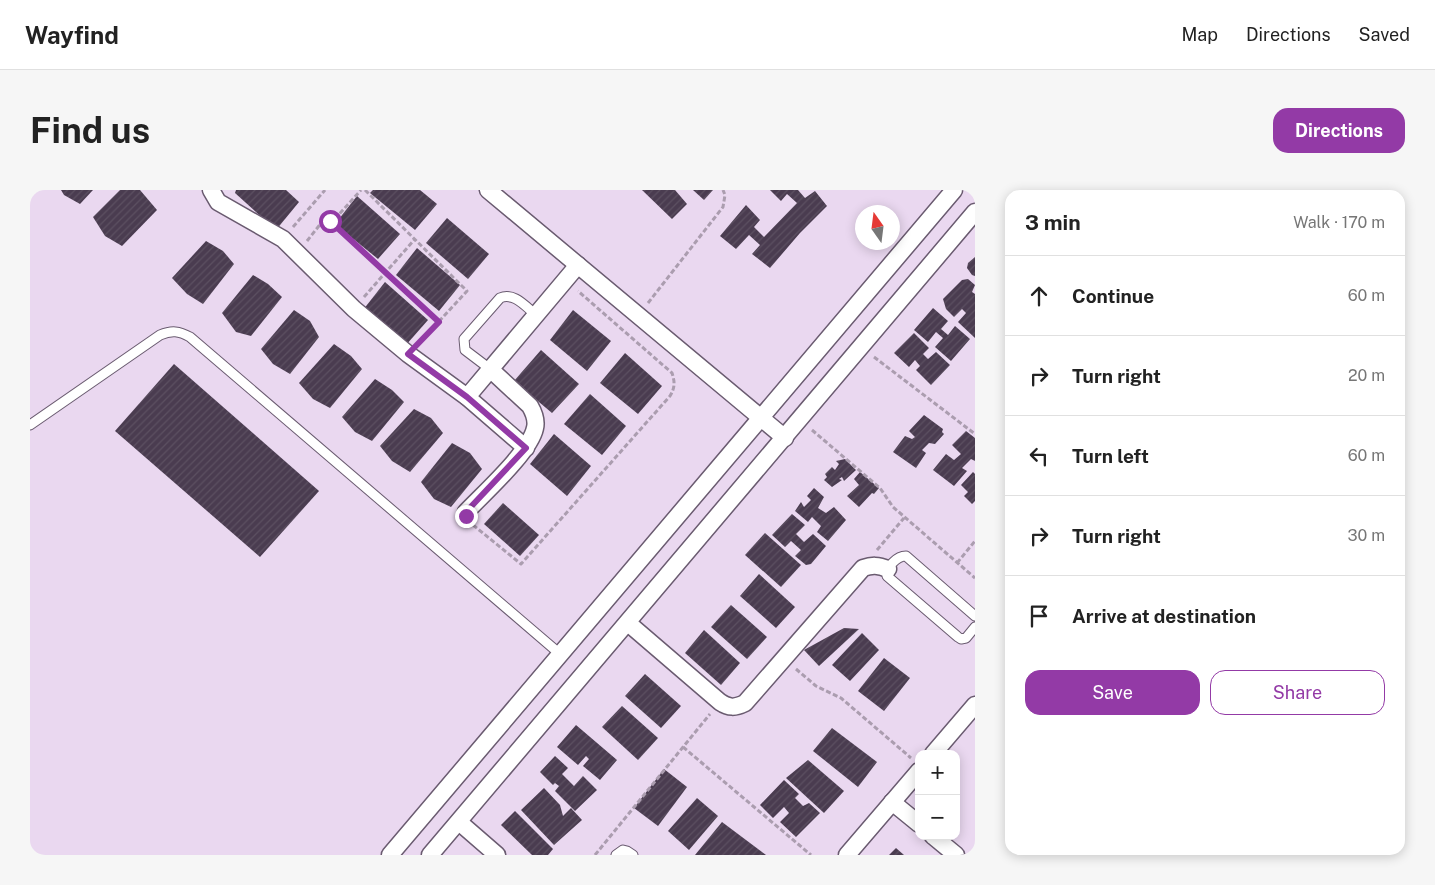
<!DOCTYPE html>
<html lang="en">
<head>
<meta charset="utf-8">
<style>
	body { margin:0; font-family:"Public Sans",sans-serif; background:#f6f6f6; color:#222 }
	.controls { position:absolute; right:15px; bottom:15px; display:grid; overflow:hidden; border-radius:10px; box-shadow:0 2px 12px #0003 }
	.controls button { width:45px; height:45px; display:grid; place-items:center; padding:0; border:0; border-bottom:1px solid #e0e0e0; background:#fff; color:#222; font:25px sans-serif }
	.compass { position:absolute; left:825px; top:15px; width:45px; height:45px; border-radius:50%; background:#fff; box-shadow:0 2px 12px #0003; rotate:346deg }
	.stop { position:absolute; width:15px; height:15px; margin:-11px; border:4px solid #933aa6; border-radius:50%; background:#fff }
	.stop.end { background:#933aa6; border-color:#fff; box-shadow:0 1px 5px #0008 }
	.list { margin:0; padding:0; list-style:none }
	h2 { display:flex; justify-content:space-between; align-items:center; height:65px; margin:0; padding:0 20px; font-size:21px }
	h2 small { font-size:16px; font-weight:400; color:#767676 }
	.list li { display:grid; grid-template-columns:32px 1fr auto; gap:15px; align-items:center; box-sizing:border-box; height:80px; padding:0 20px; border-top:1px solid #e0e0e0 }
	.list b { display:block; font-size:19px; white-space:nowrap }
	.list em { font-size:16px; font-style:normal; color:#767676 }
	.actions { display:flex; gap:10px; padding:15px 20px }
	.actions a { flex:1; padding:11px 0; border:1px solid #933aa6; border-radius:15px; text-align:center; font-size:18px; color:#933aa6 }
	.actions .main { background:#933aa6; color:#fff }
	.icon { flex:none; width:28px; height:28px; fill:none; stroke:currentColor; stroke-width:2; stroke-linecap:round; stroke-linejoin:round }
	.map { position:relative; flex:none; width:945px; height:665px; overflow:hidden; border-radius:15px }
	header { display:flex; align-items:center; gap:30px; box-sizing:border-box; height:70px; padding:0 25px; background:#fff; border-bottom:1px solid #e0e0e0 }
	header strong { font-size:24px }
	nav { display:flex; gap:28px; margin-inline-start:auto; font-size:18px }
	.intro { display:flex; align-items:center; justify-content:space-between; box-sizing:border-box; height:120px; padding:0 30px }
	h1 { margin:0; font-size:35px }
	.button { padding:12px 22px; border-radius:15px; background:#933aa6; color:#fff; font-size:18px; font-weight:700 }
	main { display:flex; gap:30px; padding:0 30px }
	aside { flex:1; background:#fff; border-radius:15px; box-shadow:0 2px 12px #0003 }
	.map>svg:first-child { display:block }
</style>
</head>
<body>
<header>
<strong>Wayfind</strong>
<nav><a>Map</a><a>Directions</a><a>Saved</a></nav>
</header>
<div class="intro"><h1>Find us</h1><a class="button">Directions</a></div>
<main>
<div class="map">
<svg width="945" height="665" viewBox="0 0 945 665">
	<defs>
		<pattern id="building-hatch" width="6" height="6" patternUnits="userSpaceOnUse" patternTransform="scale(1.25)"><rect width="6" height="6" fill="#4a3c50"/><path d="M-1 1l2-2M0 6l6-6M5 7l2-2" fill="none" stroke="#5c5061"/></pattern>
	</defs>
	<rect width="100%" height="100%" fill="#ead8f0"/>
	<g fill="url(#building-hatch)">
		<polygon points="31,0 63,0 50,14 34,5"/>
		<polygon points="90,0 110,0 127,20 92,56 75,46 63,27"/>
		<polygon points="206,0 256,0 269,12 246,40 205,3"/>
		<polygon points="343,0 390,0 407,14 385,40 340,3"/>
		<polygon points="612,0 645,0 657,14 642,29"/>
		<polygon points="663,0 683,0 674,10"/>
		<polygon points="740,0 768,0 775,8 785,1 797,16 770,43 740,78 722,64 730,55 719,45 706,59 690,46 716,15 730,30 724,37 734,47 767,13 757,4 751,11"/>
		<polygon points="327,6 370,44 348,69 305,34"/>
		<polygon points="417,28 459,64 438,89 396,53"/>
		<polygon points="176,51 193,61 204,74 173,114 157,104 142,88"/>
		<polygon points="387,58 430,95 409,121 366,85"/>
		<polygon points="945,67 945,86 942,85 937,78 938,73"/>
		<polygon points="223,85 238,94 252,107 221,146 206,142 192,123"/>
		<polygon points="938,89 945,95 942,102 945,104 945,148 928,132 936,123 932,119 924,127 916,119 913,109 932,90"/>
		<polygon points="355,92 398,130 376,155 333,120"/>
		<polygon points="903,118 918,131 911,139 918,145 925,136 940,149 921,171 905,157 913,148 906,142 898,152 884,140"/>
		<polygon points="264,120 280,131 289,147 260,184 243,174 231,159"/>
		<polygon points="543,120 581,151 557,181 520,150"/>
		<polygon points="884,143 899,158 893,164 898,169 906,162 920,175 901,195 886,180 890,176 885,170 879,177 864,163"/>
		<polygon points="304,154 321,166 332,179 300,218 283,209 269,193"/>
		<polygon points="511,160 549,194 522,223 484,191"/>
		<polygon points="595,163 632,196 608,224 570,193"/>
		<polygon points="144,174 289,301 230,367 85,241"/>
		<polygon points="345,189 362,200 374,212 342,251 325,242 312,227"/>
		<polygon points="560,204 596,236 572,265 534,234"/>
		<polygon points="384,219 401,228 413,243 380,282 362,271 350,256"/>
		<polygon points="894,225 913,239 912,242 914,244 905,254 899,253 892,260 896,263 886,278 863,262 875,246 882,249 885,247 879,241"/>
		<polygon points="936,241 945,248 945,271 941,269 932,278 937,281 924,296 903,280 916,264 924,270 931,264 922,255"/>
		<polygon points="524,244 561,276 537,306 500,274"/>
		<polygon points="422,253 440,263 452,279 421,317 404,309 391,292"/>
		<polygon points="815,269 826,280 814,291 812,287 809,289 812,290 802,297 794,290 797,287 795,284 802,277 805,280 809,274 806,271"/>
		<polygon points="830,282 849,298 844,304 842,303 829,317 817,306 829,295 824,289"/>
		<polygon points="943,282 945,284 945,311 942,314 934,306 938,302 931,295"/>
		<polygon points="784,298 794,307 788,318 796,323 804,317 816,330 798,351 787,342 791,336 782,327 778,332 765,321 771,312 774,317 781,310 777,306"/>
		<polygon points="473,313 509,345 490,366 454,334"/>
		<polygon points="762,324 775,335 766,344 774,352 783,344 796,356 781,374 776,375 765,366 771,360 761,351 755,357 742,345"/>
		<polygon points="735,343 771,375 751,397 715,365"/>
		<polygon points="729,384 765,417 746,438 710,406"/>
		<polygon points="701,415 737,447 717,469 681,437"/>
		<polygon points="814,438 829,439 789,476 774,460"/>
		<polygon points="674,440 710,473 691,495 655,463"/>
		<polygon points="832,443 849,460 820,491 802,475"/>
		<polygon points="854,468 880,488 854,521 828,501"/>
		<polygon points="615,484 651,516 631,538 595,506"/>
		<polygon points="592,516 628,548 608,570 572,537"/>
		<polygon points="546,535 587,570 570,590 553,576 559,569 556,566 548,575 527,557"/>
		<polygon points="802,538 847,572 828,597 783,561"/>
		<polygon points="525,566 538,578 532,584 544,596 553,586 567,600 545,621 525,601 529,596 525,593 523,595 510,582"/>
		<polygon points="778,570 814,601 794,623 756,588"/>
		<polygon points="634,579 657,597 628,636 604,618"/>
		<polygon points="754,590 769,604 765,608 773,616 779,613 790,623 766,647 750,632 759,623 754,617 743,628 730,615"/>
		<polygon points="514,598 530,615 533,626 541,618 552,630 524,655 491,620"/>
		<polygon points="667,608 688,626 659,660 638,641"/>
		<polygon points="485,621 523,659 518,665 502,665 471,635"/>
		<polygon points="692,632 736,665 665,665"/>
		<polygon points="866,658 874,665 859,665"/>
	</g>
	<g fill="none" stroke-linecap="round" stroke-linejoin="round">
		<defs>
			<g id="lane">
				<path d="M460,179L435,160L434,149L470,108C484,102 495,116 506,125"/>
				<path d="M0,235L130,145C142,140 149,141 160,147L530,464"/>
				<path d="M945,426L876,366C867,366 856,377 857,386L928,447L931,449L936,448L945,437"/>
				<polyline points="586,665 593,660 597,661 603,665"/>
			</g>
			<g id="street">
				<polyline points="181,0 188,12 253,49 324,119 378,164 437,207 496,258"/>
				<polyline points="458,0 755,248"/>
				<polyline points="437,207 548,75"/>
				<path d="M436,322C454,303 500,262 505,238C507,230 504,223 500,216L460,179"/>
				<path d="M598,433L690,512C699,518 705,518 715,513L833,378C842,375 848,375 858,379"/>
				<polyline points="903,564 945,515"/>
				<polyline points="862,612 889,634"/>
				<polyline points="429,632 467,665"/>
				<polyline points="903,646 926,665"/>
				<polyline points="360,665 924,0"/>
				<polyline points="400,665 945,22"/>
				<polyline points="817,665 889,581"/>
			</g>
		</defs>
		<use href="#lane" stroke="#6a5b70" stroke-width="11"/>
		<use href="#street" stroke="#6a5b70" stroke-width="19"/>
		<g stroke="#ab9daf" stroke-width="3" stroke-dasharray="5 2.5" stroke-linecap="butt">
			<polyline points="335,0 437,101 389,153"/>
			<polyline points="300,31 409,132"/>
			<polyline points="263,37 295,0"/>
			<polyline points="277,51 292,32 304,30 331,0"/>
			<polyline points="334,107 385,49"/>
			<polyline points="618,113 693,17 695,5 693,0"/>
			<polyline points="844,167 945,244"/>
			<polyline points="782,240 850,298 863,317 945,388"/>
			<path d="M443,335L491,374L640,206C645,198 645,192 642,183L548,101"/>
			<polyline points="847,360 874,328"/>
			<polyline points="927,373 945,351"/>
			<polyline points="766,479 786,496 811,508 881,568"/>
			<polyline points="653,557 781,665"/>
			<polyline points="565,665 680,524"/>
		</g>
		<use href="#lane" stroke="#fff" stroke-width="9"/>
		<use href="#street" stroke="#fff" stroke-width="16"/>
	</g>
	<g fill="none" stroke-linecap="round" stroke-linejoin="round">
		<polyline stroke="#933aa6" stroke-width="6" points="300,31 409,132 378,164 437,207 496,258 436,322 436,326"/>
	</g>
</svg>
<div class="controls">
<button>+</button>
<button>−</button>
</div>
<svg class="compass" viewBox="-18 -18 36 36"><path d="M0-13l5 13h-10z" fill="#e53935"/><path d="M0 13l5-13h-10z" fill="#767676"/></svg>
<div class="stop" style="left:300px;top:31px"></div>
<div class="stop end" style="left:436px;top:326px"></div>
</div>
<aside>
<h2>3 min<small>Walk · 170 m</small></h2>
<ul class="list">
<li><svg class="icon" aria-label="ahead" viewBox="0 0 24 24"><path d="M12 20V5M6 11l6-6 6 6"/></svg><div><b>Continue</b></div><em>60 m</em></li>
<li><svg class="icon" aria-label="right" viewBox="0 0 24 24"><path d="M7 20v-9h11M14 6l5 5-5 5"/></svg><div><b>Turn right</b></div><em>20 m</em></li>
<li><svg class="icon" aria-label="left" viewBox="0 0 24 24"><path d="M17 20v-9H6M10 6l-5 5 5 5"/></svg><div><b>Turn left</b></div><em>60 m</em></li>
<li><svg class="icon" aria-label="right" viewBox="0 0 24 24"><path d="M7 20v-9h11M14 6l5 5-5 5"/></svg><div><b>Turn right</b></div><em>30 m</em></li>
<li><svg class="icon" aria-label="arrive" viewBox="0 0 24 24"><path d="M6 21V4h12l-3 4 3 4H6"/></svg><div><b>Arrive at destination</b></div></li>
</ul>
<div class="actions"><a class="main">Save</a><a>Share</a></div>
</aside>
</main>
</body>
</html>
